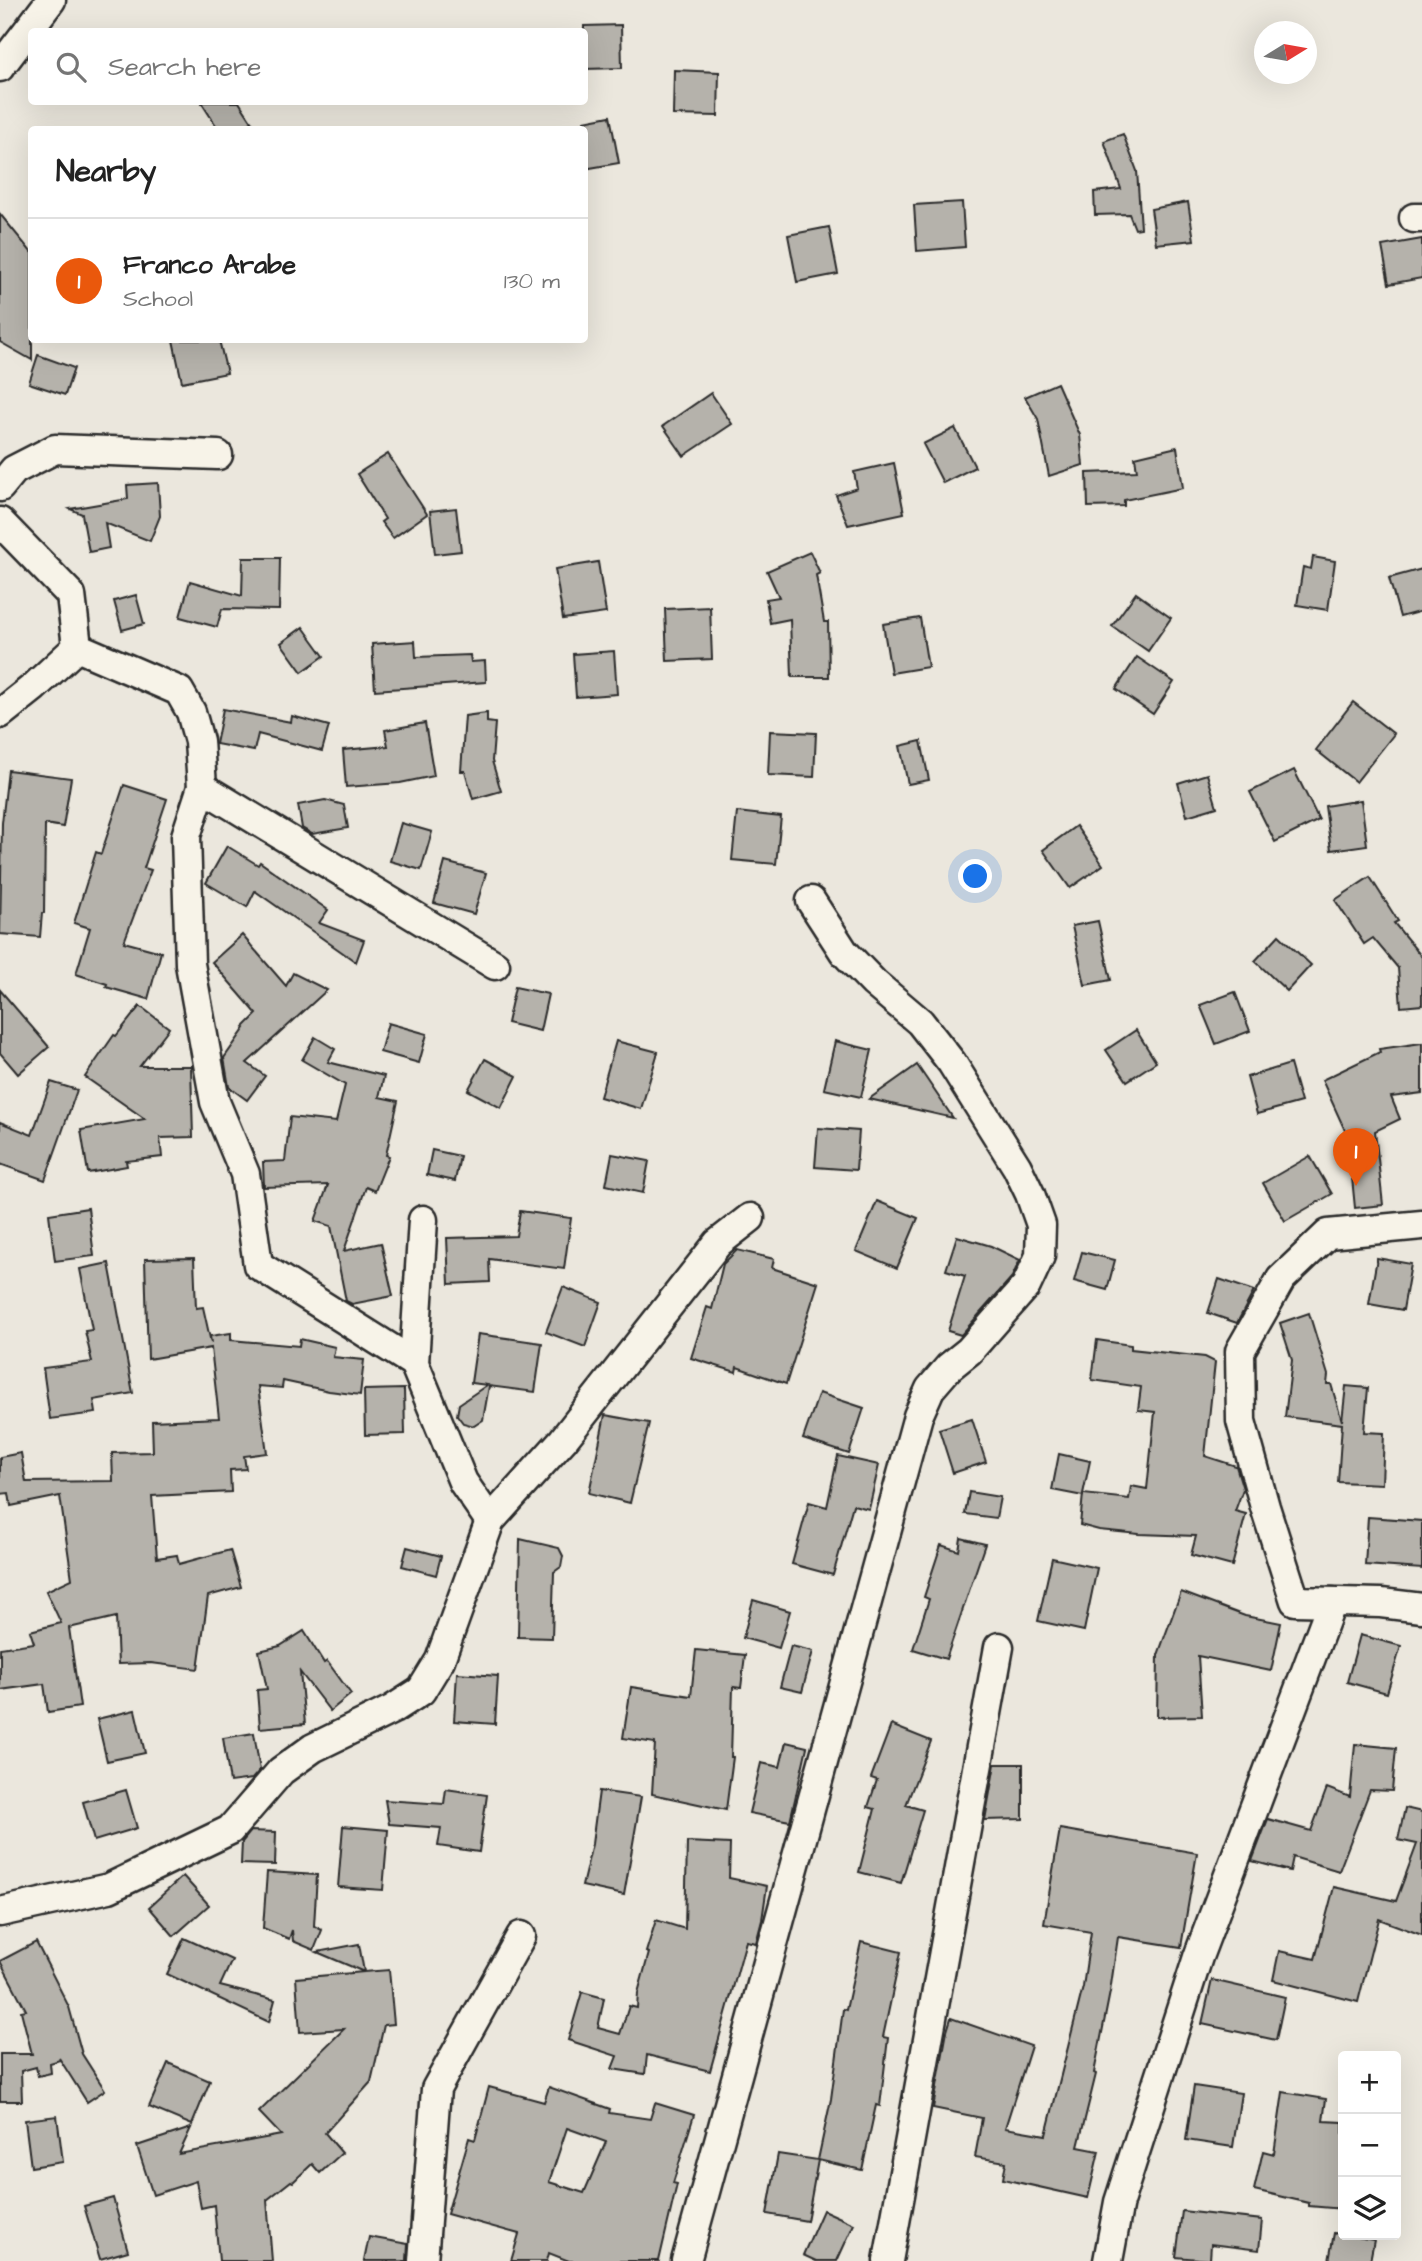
<!DOCTYPE html>
<html lang="en">
<head>
<meta charset="utf-8">
<style>
	body { margin:0; font-family:"Architects Daughter",sans-serif; background:#f6f6f6; color:#222 }
	.controls { position:absolute; right:21px; bottom:21px; display:grid; overflow:hidden; border-radius:7px; box-shadow:0 7px 28px #0002 }
	.controls button { width:63px; height:63px; display:grid; place-items:center; padding:0; border:0; border-bottom:2px solid #e0e0e0; background:#fff; color:#222; font:35px sans-serif }
	.compass { position:absolute; left:1254px; top:21px; width:63px; height:63px; border-radius:50%; background:#fff; box-shadow:0 7px 28px #0002; rotate:79deg }
	.you { position:absolute; left:976px; top:877px; width:24px; height:24px; margin:-18px; border:5px solid #fff; border-radius:50%; background:#1a73e8; box-shadow:0 0 0 10px #1a73e833 }
	.badge { display:grid; place-items:center; width:46px; height:46px; border-radius:50%; background:#ea580c; color:#fff; font-size:23px; font-weight:700 }
	.pin { position:absolute; translate:-50% -58px; filter:drop-shadow(0 2px 4px #0008) }
	.pin::after { content:''; position:absolute; top:37px; width:24px; height:21px; background:inherit; clip-path:polygon(0 0,100% 0,50% 100%) }
	.list { margin:0; padding:0; list-style:none }
	h2 { display:flex; justify-content:space-between; align-items:center; height:91px; margin:0; padding:0 28px; font-size:30px }
	h2 small { font-size:23px; font-weight:400; color:#767676 }
	.list li { display:grid; grid-template-columns:46px 1fr auto; gap:21px; align-items:center; box-sizing:border-box; height:126px; padding:0 28px; border-top:2px solid #e0e0e0 }
	.list b { display:block; font-size:26px; white-space:nowrap }
	.list p { margin:0; font-size:23px; white-space:nowrap; color:#767676 }
	.list em { font-size:23px; font-style:normal; color:#767676 }
	.icon { flex:none; width:38px; height:38px; fill:none; stroke:currentColor; stroke-width:2; stroke-linecap:round; stroke-linejoin:round }
	.map { position:relative; flex:none; width:1422px; height:2261px; overflow:hidden }
	.search { position:absolute; background:#fff; box-shadow:0 7px 28px #0002; left:28px; top:28px; width:560px; height:77px; display:flex; align-items:center; gap:18px; box-sizing:border-box; padding:0 24px; border-radius:7px; color:#767676; font-size:26px }
	.panel { position:absolute; background:#fff; box-shadow:0 7px 28px #0002; left:28px; top:126px; width:560px; height:217px; border-radius:7px }
	.map>svg:first-child { display:block }
</style>
</head>
<body>
<div class="map">
<svg width="1422" height="2261" viewBox="0 0 1422 2261">
	<rect width="100%" height="100%" fill="#ebe7dd"/>
	<filter id="ink" filterUnits="userSpaceOnUse"><feTurbulence type="fractalNoise" baseFrequency=".0143" numOctaves="2"/><feDisplacementMap in="SourceGraphic" scale="14" xChannelSelector="R" yChannelSelector="G"/><feConvolveMatrix kernelMatrix="1 2 1 2 8 2 1 2 1" color-interpolation-filters="sRGB"/></filter>
	<g filter="url(#ink)">
		<g fill="#b5b2ab" stroke="#2b2b2b" stroke-width="2" fill-rule="evenodd">
			<polygon points="621,25 622,68 584,69 584,26"/>
			<polygon points="674,70 719,72 718,116 673,115"/>
			<polygon points="201,102 239,102 252,122 239,130 219,130"/>
			<polygon points="610,116 619,163 584,169 584,121"/>
			<polygon points="1123,134 1137,171 1141,228 1135,229 1129,214 1095,215 1094,192 1121,189 1104,141"/>
			<polygon points="962,202 965,247 917,251 914,205"/>
			<polygon points="1188,202 1194,240 1156,244 1151,209"/>
			<polygon points="0,214 32,253 32,360 0,342"/>
			<polygon points="829,227 838,274 797,282 788,235"/>
			<polygon points="1422,239 1422,278 1389,284 1382,246"/>
			<polygon points="173,340 219,340 227,373 182,382"/>
			<polygon points="38,355 74,368 65,395 29,383"/>
			<polygon points="1057,383 1080,435 1083,465 1049,476 1038,419 1025,397"/>
			<polygon points="711,393 732,424 684,456 663,426"/>
			<polygon points="955,428 975,467 943,483 923,444"/>
			<polygon points="1177,447 1183,488 1124,500 1124,506 1088,507 1087,473 1137,471 1135,457"/>
			<polygon points="388,454 427,514 393,538 381,522 385,519 357,474"/>
			<polygon points="894,463 904,513 848,525 836,495 857,488 854,472"/>
			<polygon points="158,483 160,516 150,541 105,523 109,548 89,552 82,514 70,509 128,499 127,485"/>
			<polygon points="456,508 461,551 435,554 430,511"/>
			<polygon points="810,552 820,573 816,575 824,622 828,622 829,677 792,677 790,619 770,623 766,599 779,597 767,571"/>
			<polygon points="1313,557 1335,561 1328,610 1297,605 1303,567 1311,569"/>
			<polygon points="243,558 280,558 279,610 222,609 217,627 180,617 190,581 242,596"/>
			<polygon points="598,562 606,613 563,619 555,569"/>
			<polygon points="1422,569 1422,611 1400,617 1389,578"/>
			<polygon points="1136,593 1171,618 1148,651 1112,626"/>
			<polygon points="136,595 144,624 122,630 114,601"/>
			<polygon points="710,607 712,659 667,661 665,609"/>
			<polygon points="920,618 928,667 891,673 883,624"/>
			<polygon points="303,627 324,656 302,672 281,643"/>
			<polygon points="415,641 416,657 470,655 471,662 485,661 486,682 375,690 372,644"/>
			<polygon points="614,651 617,694 576,697 573,654"/>
			<polygon points="1137,657 1174,682 1153,714 1116,689"/>
			<polygon points="1353,702 1394,734 1356,782 1316,750"/>
			<polygon points="223,709 291,722 292,716 329,726 322,751 258,734 254,751 216,744"/>
			<polygon points="487,713 487,722 495,723 492,761 501,791 473,799 465,771 461,771 465,716"/>
			<polygon points="425,723 434,776 400,783 346,787 343,750 388,746 385,730"/>
			<polygon points="770,731 816,733 814,777 768,775"/>
			<polygon points="921,741 929,780 908,784 900,746"/>
			<polygon points="8,770 71,778 63,827 45,824 44,913 42,913 40,937 0,934 2,823"/>
			<polygon points="1294,770 1319,820 1275,842 1250,792"/>
			<polygon points="1207,774 1217,807 1187,816 1178,783"/>
			<polygon points="124,785 167,799 144,868 151,870 124,942 161,952 148,999 106,987 107,984 76,974 90,928 74,923 96,852 101,854"/>
			<polygon points="325,800 344,805 348,828 312,834 302,828 298,805"/>
			<polygon points="1361,800 1367,845 1331,850 1325,806"/>
			<polygon points="737,812 781,817 776,864 732,860"/>
			<polygon points="401,823 432,832 421,870 390,861"/>
			<polygon points="1076,826 1103,865 1070,888 1043,850"/>
			<polygon points="227,846 258,865 260,862 328,910 319,923 364,940 356,962 255,891 247,907 206,883"/>
			<polygon points="445,862 486,873 474,914 434,903"/>
			<polygon points="1370,877 1398,921 1394,923 1422,957 1422,1005 1401,1007 1398,968 1373,938 1364,944 1335,900"/>
			<polygon points="1098,921 1111,980 1085,985 1072,926"/>
			<polygon points="242,935 286,986 293,973 327,990 247,1063 265,1076 247,1100 229,1087 224,1058 245,1028 244,1027 257,1014 212,962"/>
			<polygon points="1279,935 1311,965 1287,991 1255,961"/>
			<polygon points="515,987 548,994 540,1031 507,1023"/>
			<polygon points="0,990 49,1047 18,1074 0,1053"/>
			<polygon points="1235,992 1250,1031 1216,1044 1200,1005"/>
			<polygon points="140,1006 169,1028 140,1066 191,1066 193,1137 160,1138 162,1157 126,1161 127,1166 88,1173 81,1130 145,1119 85,1077 114,1035 116,1036"/>
			<polygon points="388,1023 427,1034 419,1063 380,1052"/>
			<polygon points="1136,1030 1156,1062 1127,1081 1106,1050"/>
			<polygon points="315,1037 335,1049 328,1062 384,1076 379,1097 398,1101 386,1155 389,1156 375,1191 366,1187 344,1251 381,1243 393,1296 352,1304 346,1301 331,1226 315,1221 328,1185 264,1187 263,1162 285,1161 290,1117 336,1122 345,1085 302,1060"/>
			<polygon points="616,1041 658,1052 641,1109 600,1097"/>
			<polygon points="835,1041 872,1050 861,1097 824,1089"/>
			<polygon points="1422,1043 1422,1093 1391,1097 1400,1119 1375,1131 1383,1205 1355,1208 1348,1137 1322,1080 1380,1052 1379,1049"/>
			<polygon points="485,1059 517,1076 501,1108 468,1090"/>
			<polygon points="1290,1064 1301,1102 1257,1114 1247,1077"/>
			<polygon points="917,1065 953,1118 869,1099"/>
			<polygon points="51,1082 77,1090 45,1180 0,1164 0,1122 32,1135"/>
			<polygon points="818,1128 859,1131 856,1170 815,1167"/>
			<polygon points="432,1150 460,1156 455,1181 427,1175"/>
			<polygon points="612,1154 649,1161 643,1193 606,1185"/>
			<polygon points="1310,1156 1332,1194 1285,1221 1263,1183"/>
			<polygon points="877,1201 918,1218 897,1268 856,1251"/>
			<polygon points="88,1208 94,1256 55,1261 49,1214"/>
			<polygon points="520,1211 571,1218 564,1269 489,1259 490,1282 449,1284 447,1238 516,1236"/>
			<polygon points="957,1236 991,1246 1020,1260 1012,1277 961,1335 948,1331 965,1276 946,1270"/>
			<polygon points="737,1250 774,1259 772,1268 818,1283 786,1384 737,1367 736,1372 691,1358 707,1307 712,1309 723,1264"/>
			<polygon points="1082,1252 1115,1260 1107,1290 1074,1281"/>
			<polygon points="194,1258 196,1308 203,1307 211,1343 210,1336 231,1333 231,1340 299,1346 300,1339 335,1347 333,1357 364,1360 360,1395 329,1391 283,1381 282,1388 258,1386 267,1453 244,1456 246,1469 230,1470 231,1492 152,1496 157,1558 177,1555 179,1564 230,1550 241,1587 208,1596 198,1669 151,1663 118,1664 116,1617 69,1628 80,1707 48,1712 44,1684 0,1690 0,1648 34,1643 30,1631 61,1623 46,1591 72,1579 60,1496 11,1506 9,1493 0,1494 0,1457 21,1453 26,1482 113,1481 112,1453 153,1452 152,1421 219,1418 211,1348 148,1359 145,1259"/>
			<polygon points="1377,1258 1411,1264 1403,1310 1369,1304"/>
			<polygon points="109,1263 133,1393 94,1400 96,1413 50,1419 43,1368 92,1362 85,1331 92,1330 80,1269"/>
			<polygon points="1219,1279 1254,1291 1237,1323 1208,1313"/>
			<polygon points="563,1287 601,1302 585,1347 546,1332"/>
			<polygon points="1309,1313 1328,1375 1327,1384 1331,1384 1342,1421 1346,1386 1368,1388 1364,1432 1384,1433 1382,1484 1338,1482 1342,1424 1285,1417 1292,1360 1280,1323"/>
			<polygon points="478,1334 542,1343 535,1392 489,1386 483,1420 474,1426 463,1423 457,1415 459,1404 487,1385 471,1383"/>
			<polygon points="1097,1340 1131,1345 1131,1349 1205,1357 1215,1362 1205,1456 1236,1466 1243,1489 1235,1511 1246,1514 1232,1566 1191,1555 1196,1536 1139,1534 1099,1530 1080,1525 1083,1494 1083,1496 1052,1490 1059,1454 1090,1461 1083,1494 1129,1499 1131,1486 1147,1489 1155,1412 1138,1410 1141,1387 1092,1380"/>
			<polygon points="404,1389 405,1434 365,1435 364,1390"/>
			<polygon points="819,1393 864,1408 849,1454 803,1439"/>
			<polygon points="605,1415 649,1423 630,1503 589,1493"/>
			<polygon points="972,1419 986,1462 953,1473 939,1429"/>
			<polygon points="838,1456 879,1465 869,1509 853,1505 833,1575 792,1564 809,1502 827,1507"/>
			<polygon points="969,1492 1000,1497 996,1518 965,1514"/>
			<polygon points="1368,1517 1422,1521 1422,1569 1365,1565"/>
			<polygon points="961,1538 985,1544 946,1659 913,1649 929,1599 924,1597 941,1545 959,1551"/>
			<polygon points="520,1539 559,1548 563,1556 561,1567 554,1572 552,1638 518,1637"/>
			<polygon points="407,1547 441,1556 436,1575 402,1566"/>
			<polygon points="1052,1558 1097,1568 1084,1631 1038,1621"/>
			<polygon points="1181,1592 1245,1616 1281,1623 1271,1671 1198,1656 1202,1716 1157,1717 1158,1655"/>
			<polygon points="753,1600 790,1611 779,1648 743,1638"/>
			<polygon points="304,1631 324,1663 327,1661 351,1694 330,1711 300,1672 305,1724 260,1728 257,1690 267,1689 259,1651 280,1646"/>
			<polygon points="1360,1635 1401,1646 1387,1693 1347,1682"/>
			<polygon points="791,1646 813,1651 802,1692 780,1687"/>
			<polygon points="696,1650 745,1655 741,1688 733,1687 731,1757 733,1757 726,1810 652,1794 655,1743 623,1738 631,1687 691,1696"/>
			<polygon points="457,1673 498,1676 495,1724 454,1721"/>
			<polygon points="135,1710 145,1753 107,1761 97,1719"/>
			<polygon points="891,1725 931,1741 906,1805 923,1810 901,1883 859,1872 875,1809 868,1807 877,1780 871,1778"/>
			<polygon points="254,1733 260,1770 252,1779 230,1782 223,1738"/>
			<polygon points="786,1742 807,1747 790,1821 749,1813 761,1763 780,1767"/>
			<polygon points="1355,1744 1396,1748 1392,1791 1370,1790 1339,1871 1293,1857 1290,1871 1252,1861 1268,1819 1311,1831 1327,1788 1350,1797"/>
			<polygon points="995,1764 1023,1764 1023,1819 985,1820"/>
			<polygon points="446,1789 487,1795 479,1852 438,1846 441,1828 389,1824 385,1800 444,1804"/>
			<polygon points="126,1790 137,1828 94,1841 83,1802"/>
			<polygon points="599,1791 641,1797 624,1895 582,1886 592,1844"/>
			<polygon points="1405,1808 1422,1812 1422,1935 1379,1919 1358,2002 1273,1980 1279,1951 1315,1959 1334,1887 1396,1901 1417,1844 1398,1840"/>
			<polygon points="343,1826 388,1830 383,1890 338,1887"/>
			<polygon points="1060,1829 1197,1853 1181,1947 1118,1937 1110,1992 1094,2073 1096,2074 1078,2147 1099,2151 1088,2198 1003,2179 1006,2162 975,2157 982,2118 933,2108 947,2031 951,2018 1031,2046 1005,2128 1046,2135 1083,1987 1091,1932 1044,1924"/>
			<polygon points="251,1831 276,1832 275,1865 241,1864 242,1842"/>
			<polygon points="687,1842 730,1844 729,1878 767,1886 762,1920 756,1943 746,1941 710,2071 647,2055 645,2074 612,2069 617,2056 568,2040 582,1992 604,1998 598,2028 620,2034 629,2006 637,2008 638,1993 649,1953 646,1952 656,1920 685,1929"/>
			<polygon points="267,1872 317,1875 314,1926 322,1930 314,1950 293,1941 292,1930 289,1939 263,1928"/>
			<polygon points="183,1876 209,1905 174,1936 149,1907"/>
			<polygon points="184,1938 232,1960 220,1986 275,2000 269,2022 167,1974"/>
			<polygon points="36,1942 69,2007 82,2054 105,2090 87,2102 59,2058 60,2060 50,2063 51,2073 38,2076 36,2067 21,2071 22,2101 0,2101 0,2054 32,2054 21,2011 26,2010 0,1961"/>
			<polygon points="861,1942 901,1952 883,2037 888,2038 880,2106 876,2105 862,2170 818,2160 831,2099 843,2009 846,2010"/>
			<polygon points="359,1944 364,1972 389,1970 394,2024 384,2025 371,2082 325,2133 342,2153 320,2173 312,2164 293,2182 291,2181 267,2200 272,2261 219,2261 214,2205 201,2208 196,2181 153,2195 137,2146 191,2128 179,2154 281,2135 259,2112 344,2029 300,2032 296,1978 364,1972 317,1952"/>
			<polygon points="1212,1980 1285,1997 1276,2040 1202,2024"/>
			<polygon points="168,2063 210,2081 192,2125 149,2107"/>
			<polygon points="1194,2086 1241,2093 1233,2147 1186,2140"/>
			<path d="M489,2087L544,2102L549,2087L610,2109L609,2113L650,2119L655,2103L694,2115L673,2183L677,2184L659,2261H569L549,2253L547,2261H511L519,2234L447,2214L469,2138L475,2140ZM567,2128L606,2142L584,2193L549,2182Z"/>
			<polygon points="1283,2092 1326,2099 1323,2121 1343,2122 1343,2209 1309,2206 1309,2203 1254,2190 1263,2151 1274,2154"/>
			<polygon points="57,2116 63,2162 31,2167 25,2120"/>
			<polygon points="778,2154 818,2160 807,2221 767,2214"/>
			<polygon points="113,2198 128,2251 100,2259 84,2206"/>
			<polygon points="823,2210 854,2224 837,2261 816,2261 803,2255"/>
			<polygon points="1182,2211 1262,2220 1259,2250 1211,2244 1210,2260 1176,2257"/>
			<polygon points="1334,2233 1374,2240 1370,2261 1329,2261"/>
			<polygon points="369,2237 408,2244 407,2261 364,2261"/>
		</g>
		<g fill="none" stroke-linecap="round" stroke-linejoin="round">
			<defs>
				<g id="minor">
					<polyline points="0,67 51,0"/>
					<polyline points="1414,218 1422,218"/>
					<polyline points="0,487 14,470 55,449 218,455"/>
					<polyline points="0,522 71,595 77,647 34,687 0,714"/>
					<polyline points="77,647 179,691 191,712 199,741 202,787 186,836 190,964 215,1102 245,1174 258,1265 414,1363"/>
					<polyline points="202,787 495,965"/>
					<polyline points="423,1220 414,1363 463,1482 490,1521"/>
					<polyline points="1422,1225 1328,1234 1281,1279 1240,1351 1241,1421 1265,1507 1295,1601 1381,1603 1422,1608"/>
					<polyline points="0,1912 109,1888 230,1830 281,1771 313,1748 393,1709 421,1691 440,1660 490,1521 563,1440 718,1243 750,1218"/>
					<polyline points="423,2261 436,2089 521,1936"/>
					<polyline points="686,2261 918,1416 930,1389 949,1367 969,1351 1026,1286 1040,1256 1041,1225 1030,1194 1017,1167 952,1063 920,1022 874,983 844,952 811,901"/>
					<polyline points="888,2261 999,1647"/>
					<polyline points="1108,2261 1119,2202 1198,1957 1332,1602"/>
				</g>
			</defs>
			<use href="#minor" stroke="#2b2b2b" stroke-width="33"/>
			<use href="#minor" stroke="#f7f3e8" stroke-width="28"/>
		</g>
	</g>
</svg>
<div class="controls">
<button>+</button>
<button>−</button>
<button><svg class="icon" aria-label="layers" viewBox="0 0 24 24"><path d="M12 4l9 5-9 5-9-5zM3 14l9 5 9-5"/></svg></button>
</div>
<svg class="compass" viewBox="-18 -18 36 36"><path d="M0-13l5 13h-10z" fill="#e53935"/><path d="M0 13l5-13h-10z" fill="#767676"/></svg>
<div class="you"></div>
<div class="pin badge" style="left:1356px;top:1186px">1</div>
<div class="search"><svg class="icon" aria-label="search" viewBox="0 0 24 24"><circle cx="10" cy="10" r="6"/><path d="M15 15l6 6"/></svg>Search here</div>
<section class="panel">
<h2>Nearby<small></small></h2>
<ul class="list">
<li><span class="badge">1</span><div><b>Franco Arabe</b><p>School</p></div><em>130 m</em></li>
</ul>
</section>
</div>
</body>
</html>
